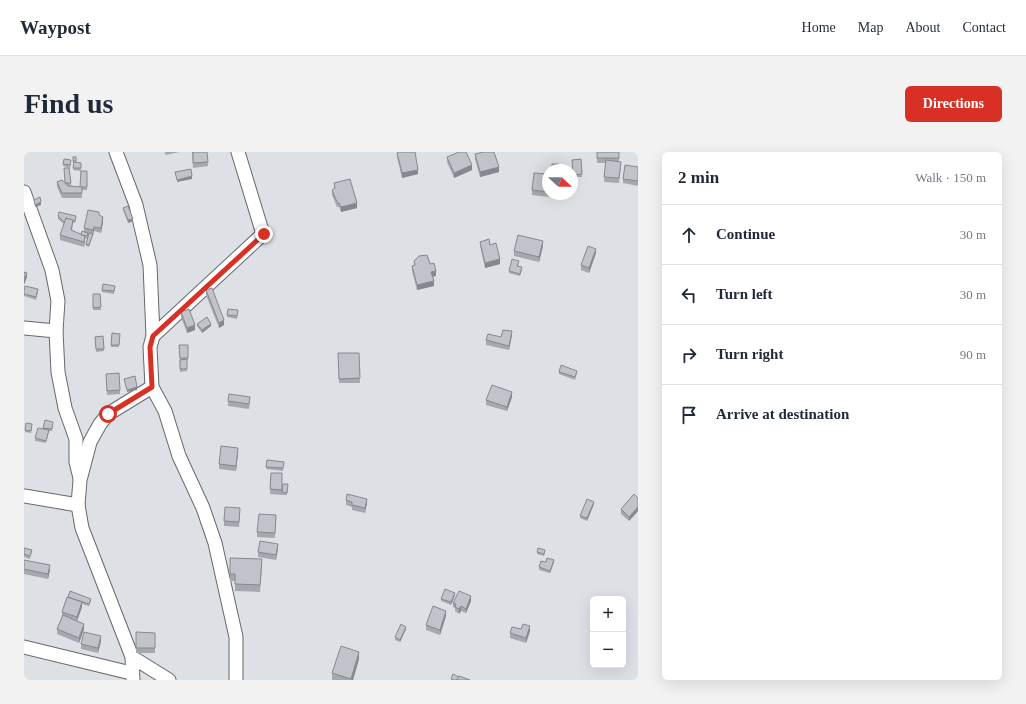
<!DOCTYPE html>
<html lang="en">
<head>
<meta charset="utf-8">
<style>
	body { margin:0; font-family:Georgia,serif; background:#f2f2f3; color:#1f2937 }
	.controls { position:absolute; right:12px; bottom:12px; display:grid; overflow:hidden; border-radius:6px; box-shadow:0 4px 16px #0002 }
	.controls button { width:36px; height:36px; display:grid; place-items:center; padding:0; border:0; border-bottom:1px solid #e0e1e3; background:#fff; color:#1f2937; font:20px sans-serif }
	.compass { position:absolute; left:518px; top:12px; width:36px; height:36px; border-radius:50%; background:#fff; box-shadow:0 4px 16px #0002; rotate:111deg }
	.stop { position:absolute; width:12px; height:12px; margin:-9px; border:3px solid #d93025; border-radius:50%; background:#fff }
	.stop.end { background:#d93025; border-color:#fff; box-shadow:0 1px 4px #0008 }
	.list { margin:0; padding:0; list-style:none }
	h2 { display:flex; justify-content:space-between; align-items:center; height:52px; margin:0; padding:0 16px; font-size:17px }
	h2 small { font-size:13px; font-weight:400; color:#747a83 }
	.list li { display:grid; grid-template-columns:26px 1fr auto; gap:12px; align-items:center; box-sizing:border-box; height:60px; padding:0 16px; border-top:1px solid #e0e1e3 }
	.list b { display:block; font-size:15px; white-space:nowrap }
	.list em { font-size:13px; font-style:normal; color:#747a83 }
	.icon { flex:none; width:22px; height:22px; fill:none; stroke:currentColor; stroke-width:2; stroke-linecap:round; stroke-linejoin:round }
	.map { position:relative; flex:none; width:614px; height:528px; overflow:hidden; border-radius:6px }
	header { display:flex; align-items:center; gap:24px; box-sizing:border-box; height:56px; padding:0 20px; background:#fff; border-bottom:1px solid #e0e1e3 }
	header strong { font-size:19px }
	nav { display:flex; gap:22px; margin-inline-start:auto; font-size:14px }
	.intro { display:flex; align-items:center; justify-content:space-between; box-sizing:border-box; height:96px; padding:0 24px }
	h1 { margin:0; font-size:28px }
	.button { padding:10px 18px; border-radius:6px; background:#d93025; color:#fff; font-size:14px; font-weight:700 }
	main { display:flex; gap:24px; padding:0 24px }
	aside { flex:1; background:#fff; border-radius:6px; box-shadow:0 4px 16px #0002 }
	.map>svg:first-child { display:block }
</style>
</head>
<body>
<header>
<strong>Waypost</strong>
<nav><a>Home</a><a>Map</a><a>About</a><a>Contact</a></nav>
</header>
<div class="intro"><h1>Find us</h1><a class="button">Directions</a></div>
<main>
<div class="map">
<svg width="614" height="528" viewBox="0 0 614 528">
	<rect width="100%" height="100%" fill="#dde1e6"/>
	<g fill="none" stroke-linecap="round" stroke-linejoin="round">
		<defs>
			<g id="street">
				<polyline points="92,0 112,53 126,113 129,184 126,195 128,235 84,262 76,272 66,290 56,328 54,353 58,376 108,505 109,528"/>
				<polyline points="0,40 28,118 34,149 32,179 34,220 41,256 52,287 52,310 56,326"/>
				<polyline points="0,176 32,179"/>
				<polyline points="129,184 239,82 214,0"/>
				<polyline points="128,235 141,259 155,304 179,356 191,391 212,485 212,528"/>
				<polyline points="0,344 54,353"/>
				<polyline points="0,495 107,521"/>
				<polyline points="108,505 145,528"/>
			</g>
		</defs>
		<use href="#street" stroke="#65686d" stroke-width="15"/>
		<use href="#street" stroke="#fff" stroke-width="13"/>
	</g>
	<g fill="#a5a8ad">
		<polygon points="141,0 156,0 141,3"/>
		<polygon points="168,0 183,0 184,14 169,16"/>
		<polygon points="573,0 595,0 595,9 597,14 595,31 580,30 581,11 573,11"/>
		<polygon points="373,1 394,22 378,26 373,5"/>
		<polygon points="451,2 475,20 456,25 451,7"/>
		<polygon points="49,5 52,5 52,10 57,11 57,19 49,18 50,11 49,11"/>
		<polygon points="423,5 448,18 430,26 423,10"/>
		<polygon points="557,7 558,25 549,25 548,8"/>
		<polygon points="47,11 46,16 39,14 39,12"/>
		<polygon points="614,15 614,34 599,31 599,27"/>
		<polygon points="45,16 47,33 44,33 56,35 63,19 63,38 58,38 58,46 38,46 33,35 33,30 41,30"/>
		<polygon points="524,22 524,42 527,42 526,45 508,43 508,38"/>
		<polygon points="310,31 333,56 317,60 315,55 313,55 308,43 308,38 310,37"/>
		<polygon points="99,56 109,69 104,71 99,58"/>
		<polygon points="34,64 52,67 51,71 49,71 48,79 57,82 60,80 60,76 75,64 79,70 77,81 70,79 69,83 65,95 62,94 62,92 65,82 64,82 63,87 61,86 60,95 36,88 36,83 40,72 34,67"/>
		<polygon points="456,90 466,93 476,112 461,116 456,94"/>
		<polygon points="519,94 515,110 490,104 490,99"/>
		<polygon points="572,101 565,121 557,118 557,113"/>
		<polygon points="390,109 406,112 412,124 408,125 410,134 393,138 388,119 388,114 390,113"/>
		<polygon points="495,111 494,114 498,118 496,124 485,121 485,119"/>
		<polygon points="91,136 90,142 78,140 78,138"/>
		<polygon points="0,138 14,140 12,148 0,144"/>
		<polygon points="182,138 200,173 195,176 182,143"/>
		<polygon points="69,142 76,142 77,158 69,158"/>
		<polygon points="214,158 213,167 203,165 203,163"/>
		<polygon points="157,160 171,178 163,181 157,165"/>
		<polygon points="173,172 187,174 178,181 173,174"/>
		<polygon points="88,181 96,182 95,195 87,195"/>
		<polygon points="488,183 485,198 462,193 462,188"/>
		<polygon points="79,184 80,199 72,200 71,185"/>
		<polygon points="155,193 164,193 164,208 163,208 163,219 156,220"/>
		<polygon points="314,201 335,201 336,231 315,231"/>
		<polygon points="535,220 553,221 551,228 535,222"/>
		<polygon points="82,227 96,238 96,242 83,243"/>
		<polygon points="488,245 483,259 462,253 462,248"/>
		<polygon points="204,249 226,250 225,257 204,254"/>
		<polygon points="29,272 28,279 25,279 22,291 11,289 11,286 19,277 19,276"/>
		<polygon points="8,274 7,281 1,280 1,278"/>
		<polygon points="214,301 212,319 195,317 195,312"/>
		<polygon points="243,308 260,310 259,319 242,317"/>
		<polygon points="247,321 258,321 258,343 246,342"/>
		<polygon points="259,332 264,332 263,343 258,343"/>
		<polygon points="614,346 614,359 605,369 597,362 597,357"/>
		<polygon points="322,348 343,351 341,361 328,358 328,355 322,353"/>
		<polygon points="570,352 563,369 556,366 556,364"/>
		<polygon points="216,361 215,375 200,374 200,369"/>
		<polygon points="252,363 251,386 233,385 233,380"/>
		<polygon points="254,396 252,408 234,405 234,400"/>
		<polygon points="0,397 8,400 6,407 0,405"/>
		<polygon points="513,400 521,400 520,404 513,402"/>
		<polygon points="0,408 26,418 24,427 0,422"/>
		<polygon points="522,410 530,410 526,421 515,418 515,415"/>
		<polygon points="238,415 236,440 211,439 211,429 206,429 206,422"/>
		<polygon points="46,439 67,449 65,454 58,452 58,455 53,469 60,477 55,491 33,482 33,477 38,464 38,460 44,445"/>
		<polygon points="431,443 427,453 417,449 417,447"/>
		<polygon points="447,449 442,461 437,459 435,462 431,459 431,456 429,455 429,451"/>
		<polygon points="422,464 416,483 402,478 402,473"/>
		<polygon points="382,477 376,490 371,488 371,485"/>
		<polygon points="497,477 506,479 502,491 486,486 486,481"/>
		<polygon points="112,480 131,481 131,501 112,501"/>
		<polygon points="77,489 74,501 57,497 57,492"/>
		<polygon points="335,507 329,528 308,528 308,521"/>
	</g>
	<g fill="#86888d">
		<polygon points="448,13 448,18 430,26 430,21"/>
		<polygon points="475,15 475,20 456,25 456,20"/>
		<polygon points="394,18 394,22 378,26 378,21"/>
		<polygon points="168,24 168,27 153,30 153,28"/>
		<polygon points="17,50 17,53 11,55 11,53"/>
		<polygon points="333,51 333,56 317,60 317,55"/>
		<polygon points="79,65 79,70 77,81 77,76"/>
		<polygon points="109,67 109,69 104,71 104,68"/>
		<polygon points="70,75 70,79 69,83 69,78"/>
		<polygon points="61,84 61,89 60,95 60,90"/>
		<polygon points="519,89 519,94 515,110 515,105"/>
		<polygon points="572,97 572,101 565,121 565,116"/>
		<polygon points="476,107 476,112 461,116 461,111"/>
		<polygon points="412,119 412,124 407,125 407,120"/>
		<polygon points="3,121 3,125 0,133 0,128"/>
		<polygon points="410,129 410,134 393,138 393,133"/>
		<polygon points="200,168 200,173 195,176 195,171"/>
		<polygon points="187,172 187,174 178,181 178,178"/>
		<polygon points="171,173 171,178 163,181 163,176"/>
		<polygon points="488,179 488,183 485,198 485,194"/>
		<polygon points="113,235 113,238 103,240 103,238"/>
		<polygon points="488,240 488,245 483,259 483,255"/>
		<polygon points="214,296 214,301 212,319 212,314"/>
		<polygon points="343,347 343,351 341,361 341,356"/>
		<polygon points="570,350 570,352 563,369 563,366"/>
		<polygon points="614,355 614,359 605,369 605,365"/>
		<polygon points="254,392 254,396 252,408 252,403"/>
		<polygon points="530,408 530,410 526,421 526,419"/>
		<polygon points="26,413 26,418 24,427 24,422"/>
		<polygon points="431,441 431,443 427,453 427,450"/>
		<polygon points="447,444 447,449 442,461 442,457"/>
		<polygon points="58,450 58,455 53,469 53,465"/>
		<polygon points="437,454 437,459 435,462 435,457"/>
		<polygon points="422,459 422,464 416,483 416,478"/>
		<polygon points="60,472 60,477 55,491 55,486"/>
		<polygon points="506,474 506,479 502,491 502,486"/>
		<polygon points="382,475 382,477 376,490 376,488"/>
		<polygon points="77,484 77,489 74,501 74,496"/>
		<polygon points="335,500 335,507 329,528 327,528"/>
	</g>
	<g fill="#c0c3c9" stroke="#86888d">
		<polygon points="169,0 183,0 184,10 169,11"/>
		<polygon points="374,0 391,0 394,18 378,21 373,1"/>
		<polygon points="435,0 442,0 448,13 430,21 423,5"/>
		<polygon points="460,0 470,0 475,15 456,20 451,2"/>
		<rect x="573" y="0" width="22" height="6"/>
		<rect x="49" y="5" width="3" height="4"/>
		<polygon points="40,7 47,8 46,13 39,12"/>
		<polygon points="557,7 558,22 549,23 548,8"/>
		<polygon points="582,8 597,10 595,26 580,25"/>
		<polygon points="50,10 57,11 57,16 49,16"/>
		<rect x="528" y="12" width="6" height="6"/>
		<polygon points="601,13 614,15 614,29 599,27"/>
		<polygon points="40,16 45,16 47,31 41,31"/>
		<polygon points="167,17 168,24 153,28 151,20"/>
		<polygon points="57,19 63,19 63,35 56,35"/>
		<polygon points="510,21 524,22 524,40 508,38"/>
		<polygon points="326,27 333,51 317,55 315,51 313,50 308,38 311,36 310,31"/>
		<polygon points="38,28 44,34 58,35 58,41 38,41 33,30"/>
		<polygon points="16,45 17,50 11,53 10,48"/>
		<polygon points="104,54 109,67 104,68 99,56"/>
		<polygon points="64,58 75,60 75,63 79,65 77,76 70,75 69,78 60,76"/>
		<polygon points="35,60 52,64 51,69 42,66 41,69 40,70 34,64"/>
		<polygon points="42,66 49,68 47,78 61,84 60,90 36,83"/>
		<polygon points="58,79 64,81 63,84 57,83"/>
		<polygon points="65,81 69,82 65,93 62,92"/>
		<polygon points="494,83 519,89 515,105 490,99"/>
		<polygon points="465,87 466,93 472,91 476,107 461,111 456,90"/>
		<polygon points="564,94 572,97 565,116 557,113"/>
		<polygon points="403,103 406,112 410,111 412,119 407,120 410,129 393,133 388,114 391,113 390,109 395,104"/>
		<polygon points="488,107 495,109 493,114 498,115 496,122 485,119"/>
		<polygon points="0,120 3,121 0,128"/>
		<polygon points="79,132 91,134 90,139 78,138"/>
		<polygon points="1,134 14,137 12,145 0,142 0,138"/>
		<polygon points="188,136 200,168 195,171 182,138"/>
		<polygon points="69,142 76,142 77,155 69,156"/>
		<polygon points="165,157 171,173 163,176 157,160"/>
		<polygon points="204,157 214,158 213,164 203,163"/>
		<polygon points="183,165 187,172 178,178 173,172"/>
		<polygon points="479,178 488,179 485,194 462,188 464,182 477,185"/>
		<polygon points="88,181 96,182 95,193 87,193"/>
		<polygon points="79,184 80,197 72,197 71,185"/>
		<polygon points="155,193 164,193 164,206 156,206"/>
		<polygon points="314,201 335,201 336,226 315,227"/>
		<polygon points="163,207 163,217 156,217 156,208"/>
		<polygon points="537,213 553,219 551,225 535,220"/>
		<polygon points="95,221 96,238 83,239 82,222"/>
		<polygon points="111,224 113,235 103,238 100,227"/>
		<polygon points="468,233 488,240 483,255 462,248"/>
		<polygon points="205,242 226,245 225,252 204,249"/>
		<polygon points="21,268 29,270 28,277 19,276"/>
		<polygon points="2,271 8,272 7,279 1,278"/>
		<polygon points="14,276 25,278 22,289 11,286"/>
		<polygon points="197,294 214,296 212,314 195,312"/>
		<polygon points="243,308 260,310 259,316 242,315"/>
		<polygon points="247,321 258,321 258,338 246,337"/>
		<polygon points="259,332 264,332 263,341 258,340"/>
		<polygon points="323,342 343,347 341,356 328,353 328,350 322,348"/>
		<polygon points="610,342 614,346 614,355 605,365 597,357"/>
		<polygon points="563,347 570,350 563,366 556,364"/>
		<polygon points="201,355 216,356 215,370 200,369"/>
		<polygon points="235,362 252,363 251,381 233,380"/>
		<polygon points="236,389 254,392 252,403 234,400"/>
		<polygon points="0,396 8,398 6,404 0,402"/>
		<polygon points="514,396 521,398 520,402 513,400"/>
		<polygon points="206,406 238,407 236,433 211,432 211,422 206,422"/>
		<polygon points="523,406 530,408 526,419 515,415 517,409 522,410"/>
		<polygon points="0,408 26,413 24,422 0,417"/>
		<polygon points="421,437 431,441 427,450 417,447"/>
		<polygon points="46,439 67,447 65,452 44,445"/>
		<polygon points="435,439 447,444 442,457 437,454 435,457 431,455 432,452 429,451"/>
		<polygon points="43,445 58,450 53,465 38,460"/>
		<polygon points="409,454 422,459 416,478 402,473"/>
		<polygon points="39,463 60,472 55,486 33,477"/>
		<polygon points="377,472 382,475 376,488 371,485"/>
		<polygon points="499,472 506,474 502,486 486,481 488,475 497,477"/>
		<polygon points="60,480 77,484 74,496 57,492"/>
		<polygon points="112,480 131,481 131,496 112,496"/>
		<polygon points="317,494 335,500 327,527 308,521"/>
		<polygon points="429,522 435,525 433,528 430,528 427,527"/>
		<polygon points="435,524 446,528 433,528"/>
	</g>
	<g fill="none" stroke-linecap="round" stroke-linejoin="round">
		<polyline stroke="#d93025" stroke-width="5" points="84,262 128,235 126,195 129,184 240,82"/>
	</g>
</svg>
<div class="controls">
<button>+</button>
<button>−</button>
</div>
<svg class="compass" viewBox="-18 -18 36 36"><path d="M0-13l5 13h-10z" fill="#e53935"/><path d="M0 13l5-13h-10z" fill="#747a83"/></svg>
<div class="stop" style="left:84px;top:262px"></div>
<div class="stop end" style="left:240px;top:82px"></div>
</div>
<aside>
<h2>2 min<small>Walk · 150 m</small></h2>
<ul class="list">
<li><svg class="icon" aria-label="ahead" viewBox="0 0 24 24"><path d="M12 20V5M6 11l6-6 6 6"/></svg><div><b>Continue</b></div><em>30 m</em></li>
<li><svg class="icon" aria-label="left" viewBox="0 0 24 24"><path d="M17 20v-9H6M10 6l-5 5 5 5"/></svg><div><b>Turn left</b></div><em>30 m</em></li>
<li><svg class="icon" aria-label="right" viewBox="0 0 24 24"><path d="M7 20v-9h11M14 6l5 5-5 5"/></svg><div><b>Turn right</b></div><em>90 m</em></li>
<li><svg class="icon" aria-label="arrive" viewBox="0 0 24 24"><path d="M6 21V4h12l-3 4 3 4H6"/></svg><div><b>Arrive at destination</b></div></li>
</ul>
</aside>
</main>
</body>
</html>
